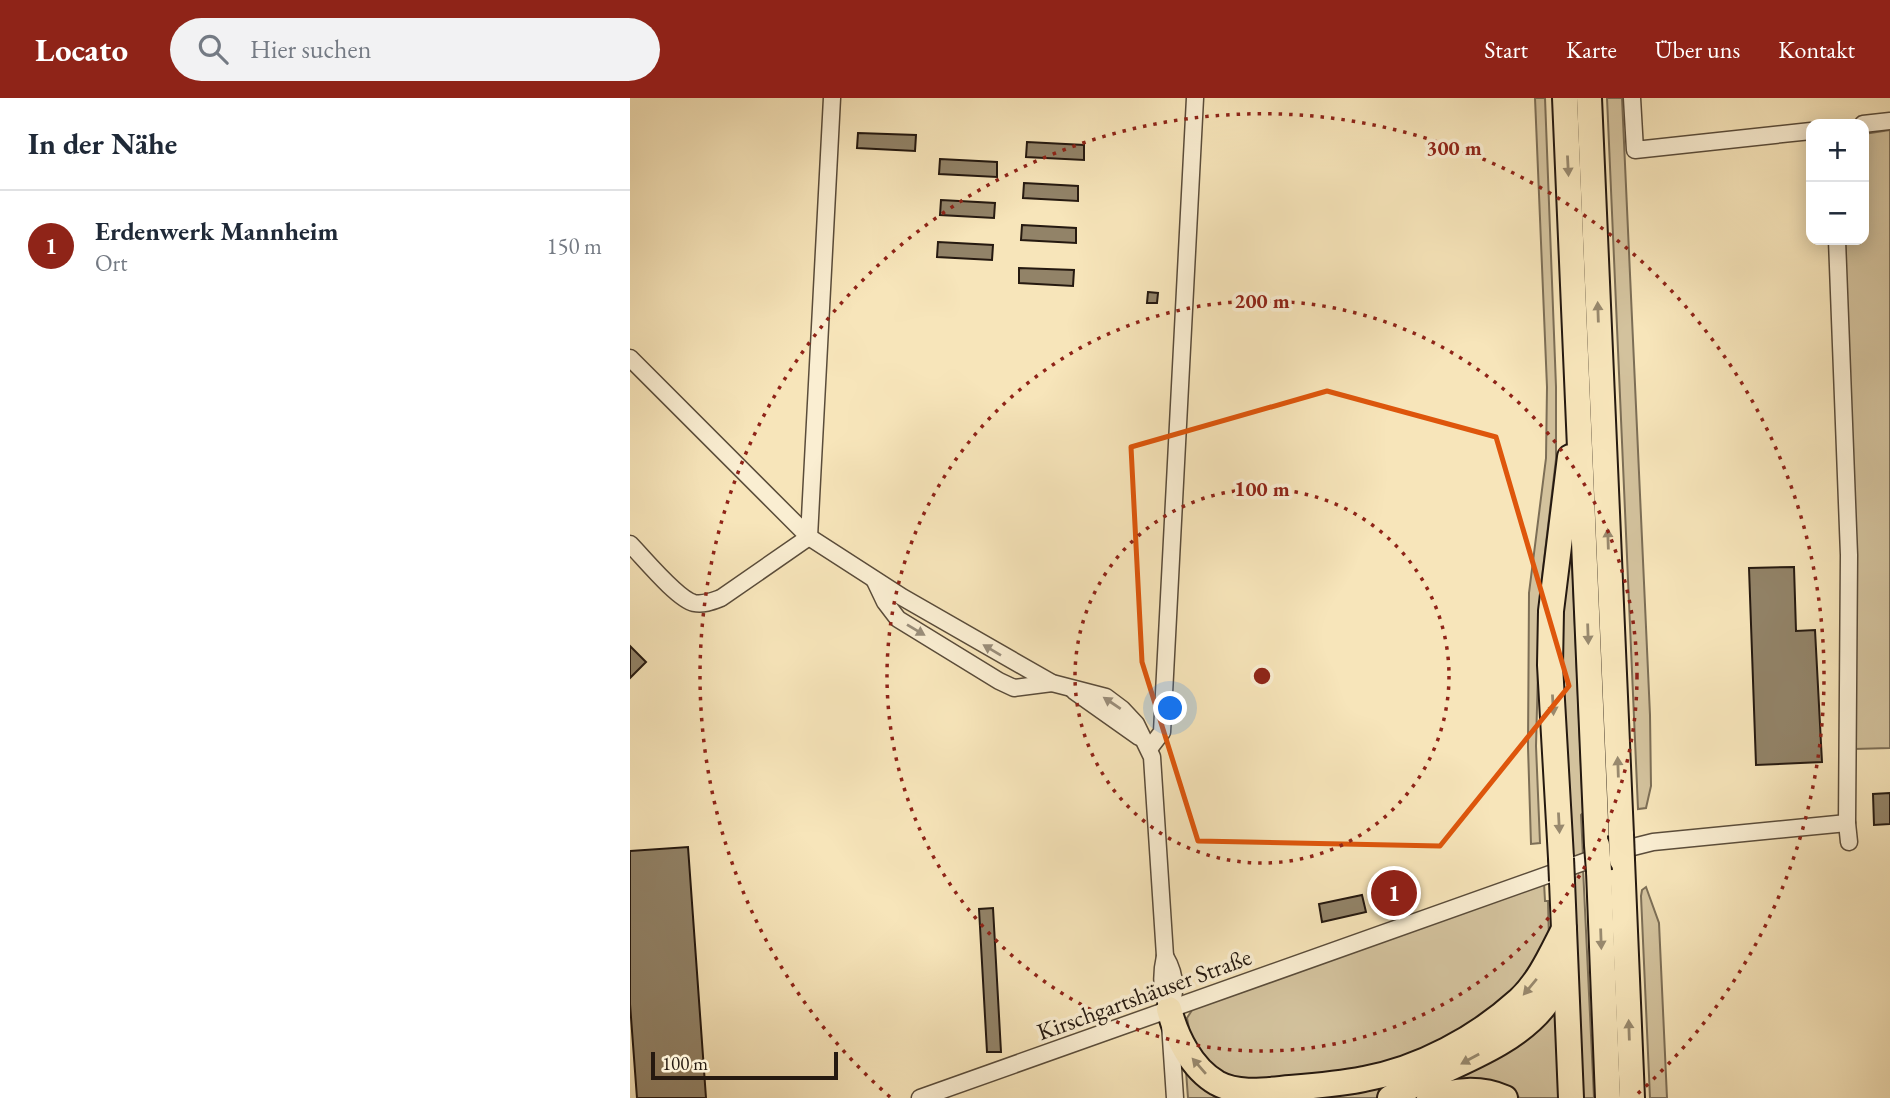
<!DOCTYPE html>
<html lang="de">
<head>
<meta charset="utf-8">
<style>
	body { margin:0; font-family:"EB Garamond",serif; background:#f2f2f3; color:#1f2937 }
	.controls { position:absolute; right:21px; top:21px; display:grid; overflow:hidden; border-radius:14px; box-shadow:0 4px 18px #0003 }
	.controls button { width:63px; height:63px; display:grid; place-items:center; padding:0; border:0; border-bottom:2px solid #e0e1e3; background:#fff; color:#1f2937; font:35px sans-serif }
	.scale { position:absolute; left:21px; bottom:18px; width:187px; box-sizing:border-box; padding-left:7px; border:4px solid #251910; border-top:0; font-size:19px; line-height:24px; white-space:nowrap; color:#251910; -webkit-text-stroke:5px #faeed2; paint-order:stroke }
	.you { position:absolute; left:541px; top:611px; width:24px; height:24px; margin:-18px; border:5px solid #fff; border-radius:50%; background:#1a73e8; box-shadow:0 0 0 10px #1a73e833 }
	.badge { display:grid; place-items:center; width:46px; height:46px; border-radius:50%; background:#8f2418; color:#fff; font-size:23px; font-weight:700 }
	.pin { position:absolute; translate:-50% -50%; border:4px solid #fff; box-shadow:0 2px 7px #0006 }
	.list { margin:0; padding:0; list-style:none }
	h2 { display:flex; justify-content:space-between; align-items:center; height:91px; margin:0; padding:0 28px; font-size:30px }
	h2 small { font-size:23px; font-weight:400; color:#747a83 }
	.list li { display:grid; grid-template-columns:46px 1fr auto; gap:21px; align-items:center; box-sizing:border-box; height:112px; padding:0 28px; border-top:2px solid #e0e1e3 }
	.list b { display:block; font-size:26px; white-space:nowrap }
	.list p { margin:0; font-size:23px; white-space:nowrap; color:#747a83 }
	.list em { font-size:23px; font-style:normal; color:#747a83 }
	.icon { flex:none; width:38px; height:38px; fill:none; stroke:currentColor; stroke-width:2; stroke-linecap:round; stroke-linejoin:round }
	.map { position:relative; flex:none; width:1260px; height:1000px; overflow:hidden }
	header { display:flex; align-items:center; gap:42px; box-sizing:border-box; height:98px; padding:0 35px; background:#8f2418; color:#fff }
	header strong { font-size:33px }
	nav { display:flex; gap:38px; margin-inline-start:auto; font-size:24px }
	.search { width:490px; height:63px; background:#f2f2f3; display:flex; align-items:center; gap:18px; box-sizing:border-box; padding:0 24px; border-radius:38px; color:#747a83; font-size:26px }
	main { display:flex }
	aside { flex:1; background:#fff }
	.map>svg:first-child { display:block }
</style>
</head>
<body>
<header>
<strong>Locato</strong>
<div class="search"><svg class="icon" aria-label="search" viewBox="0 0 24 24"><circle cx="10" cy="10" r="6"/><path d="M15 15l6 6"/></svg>Hier suchen</div>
<nav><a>Start</a><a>Karte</a><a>Über uns</a><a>Kontakt</a></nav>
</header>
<main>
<aside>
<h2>In der Nähe<small></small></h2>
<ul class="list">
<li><span class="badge">1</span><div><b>Erdenwerk Mannheim</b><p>Ort</p></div><em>150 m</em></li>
</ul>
</aside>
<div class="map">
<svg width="1260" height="1000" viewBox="0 0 1260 1000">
	<rect width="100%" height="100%" fill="#f7e5ba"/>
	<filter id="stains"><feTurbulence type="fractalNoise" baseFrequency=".00286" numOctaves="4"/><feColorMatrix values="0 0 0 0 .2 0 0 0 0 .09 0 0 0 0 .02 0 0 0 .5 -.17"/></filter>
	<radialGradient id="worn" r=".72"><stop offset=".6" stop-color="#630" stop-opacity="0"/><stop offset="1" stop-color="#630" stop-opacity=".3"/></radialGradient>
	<g fill="#d3c29d" stroke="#7c6e56" stroke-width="2">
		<polygon points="905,0 915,0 926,289 926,361 910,496 906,648 910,745 901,746 898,649 899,495 916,360 917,289"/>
		<polygon points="977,0 992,0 1020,617 1021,688 1016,710 1008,711"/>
		<polygon points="1260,32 1260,650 1224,651 1215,142 1234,142 1234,36"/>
		<polygon points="941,436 953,715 951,717 953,758 940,762 927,559"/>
		<polygon points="953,770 964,1000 946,1000 940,774"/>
		<polygon points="914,784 915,803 918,803 919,842 910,867 866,914 750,972 598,983 562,947 557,920 564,909"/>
		<polygon points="1016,789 1029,825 1037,1000 1020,1000 1011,798 1012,792"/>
		<polygon points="929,902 933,1000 890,1000 879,995 801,993 787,1000 772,1000"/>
		<polygon points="556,973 580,986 764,979 749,1000 558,1000"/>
	</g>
	<g fill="#928368" stroke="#251910" stroke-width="2">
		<polygon points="228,35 286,37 285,53 227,50"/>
		<polygon points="397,44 454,47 454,62 396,59"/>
		<polygon points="310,61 367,64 367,79 309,76"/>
		<polygon points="394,85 448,88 448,103 393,100"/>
		<polygon points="311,102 365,105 364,120 310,117"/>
		<polygon points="392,127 446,130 446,145 391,142"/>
		<polygon points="308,144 363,147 362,162 307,159"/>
		<polygon points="389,170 444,172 443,188 389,185"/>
		<polygon points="518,194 528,195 527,205 517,205"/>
		<polygon points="1164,469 1166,533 1185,532 1192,664 1126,667 1119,470"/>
		<polygon points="0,548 16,564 0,580"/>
		<polygon points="1260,695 1260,726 1244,727 1243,696"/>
		<polygon points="58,749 76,1000 7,1000 0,906 0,753"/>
		<rect x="756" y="786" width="16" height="17"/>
		<polygon points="732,797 736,814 692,824 689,806"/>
		<polygon points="363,810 371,954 357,954 349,811"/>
	</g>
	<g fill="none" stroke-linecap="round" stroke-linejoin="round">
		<defs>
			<g id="minor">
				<polyline points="1002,0 1005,52 1181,33"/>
				<polyline points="1233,26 1260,23"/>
				<polyline points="1207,142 1219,457 1217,725 1219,744"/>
				<path d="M0,260L179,439L272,499L422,585L476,599L492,611L506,626L522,659L535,858C531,876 531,895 539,911L545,1000"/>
				<path d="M0,446C13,459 47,501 64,505C74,507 83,503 91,500L179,439L202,0"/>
				<polyline points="245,483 255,504 268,521 369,583 384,590 422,585"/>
				<polyline points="444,593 509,639"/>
				<polyline points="519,651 532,634 565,0"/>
				<path d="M535,858C545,875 548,892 539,911"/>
				<polyline points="290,1000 979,755 1023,744 1217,725"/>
			</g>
			<g id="highway">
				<polyline points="935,0 967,747"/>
				<polyline points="959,0 991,737"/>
				<polyline points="931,760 920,567 921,513 940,359"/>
				<polyline points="992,762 1002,1000"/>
				<polyline points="969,773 978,1000"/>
				<polyline points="932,783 941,1000"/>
				<path d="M539,911C546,938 561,970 587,985C609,997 637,992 660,990C685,988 710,986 734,981C790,971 847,940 889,902C910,882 921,856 934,831"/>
				<path d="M760,1000C807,971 880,953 915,907C924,895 929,877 935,863"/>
				<path d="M799,1000C825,992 850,989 875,1000"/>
			</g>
		</defs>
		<use href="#minor" stroke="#5a4c3a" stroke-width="19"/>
		<use href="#highway" stroke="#251910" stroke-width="28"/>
		<use href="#minor" stroke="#faeed2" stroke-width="16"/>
		<use href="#highway" stroke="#f7e5ba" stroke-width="24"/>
		<defs>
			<g id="highway-bridge">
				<polyline points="991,737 992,762"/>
				<polyline points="967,747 969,773"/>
				<polyline points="931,760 932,783"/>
			</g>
		</defs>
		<use href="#highway-bridge" stroke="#251910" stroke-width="28" stroke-linecap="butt"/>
		<use href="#highway-bridge" stroke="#f7e5ba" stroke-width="24"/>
	</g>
	<defs><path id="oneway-solid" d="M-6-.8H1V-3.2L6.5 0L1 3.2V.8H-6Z" transform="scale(1.75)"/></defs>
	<g fill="#98896e">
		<use href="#oneway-solid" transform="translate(938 68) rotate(87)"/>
		<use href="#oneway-solid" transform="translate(968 214) rotate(-92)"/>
		<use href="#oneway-solid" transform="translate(978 441) rotate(-92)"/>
		<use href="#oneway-solid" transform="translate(958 536) rotate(88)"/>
		<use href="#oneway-solid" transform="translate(923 607) rotate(87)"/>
		<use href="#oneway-solid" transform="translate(988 669) rotate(-92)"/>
		<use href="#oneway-solid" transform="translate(929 725) rotate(87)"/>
		<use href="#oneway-solid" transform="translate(971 841) rotate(88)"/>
		<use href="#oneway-solid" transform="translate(900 889) rotate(130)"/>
		<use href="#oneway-solid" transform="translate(999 932) rotate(-92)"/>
		<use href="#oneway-solid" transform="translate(840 961) rotate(151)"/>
		<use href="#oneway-solid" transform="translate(569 968) rotate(-131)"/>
	</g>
	<g fill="#9a8e7b">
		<use href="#oneway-solid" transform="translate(286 532) rotate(31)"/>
		<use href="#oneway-solid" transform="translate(362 552) rotate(-149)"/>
		<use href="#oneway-solid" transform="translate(482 605) rotate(-146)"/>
	</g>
	<path fill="none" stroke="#de560c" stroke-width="5" stroke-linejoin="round" d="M697,293L866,339L939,588L810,748L568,743L512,564L501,349Z"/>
	<g fill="none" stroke="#8f2418" stroke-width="3.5" stroke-dasharray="3.5 7">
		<circle cx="632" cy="578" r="187"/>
		<circle cx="632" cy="578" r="375"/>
		<path d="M260 999A562 562 0 1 1 1004 999"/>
	</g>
	<g text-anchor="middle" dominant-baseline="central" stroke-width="7" stroke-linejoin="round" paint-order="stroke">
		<g font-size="24" fill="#251910" stroke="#faeed2">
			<text transform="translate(514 896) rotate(-20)">Kirschgartshäuser Straße</text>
		</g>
	</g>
	<circle cx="632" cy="578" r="10" fill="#8f2418" stroke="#faeed2" stroke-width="3.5"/>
	<g font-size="21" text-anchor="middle" font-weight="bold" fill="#8f2418" stroke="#faeed2" stroke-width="7" stroke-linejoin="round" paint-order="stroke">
		<text x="824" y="57">300 m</text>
		<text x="632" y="210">200 m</text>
		<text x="632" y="398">100 m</text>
	</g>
	<rect width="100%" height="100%" filter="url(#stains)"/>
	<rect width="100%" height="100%" fill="url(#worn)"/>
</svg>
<div class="controls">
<button>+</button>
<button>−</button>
</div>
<div class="scale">100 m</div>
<div class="you"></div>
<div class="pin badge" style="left:764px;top:795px">1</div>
</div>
</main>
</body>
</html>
